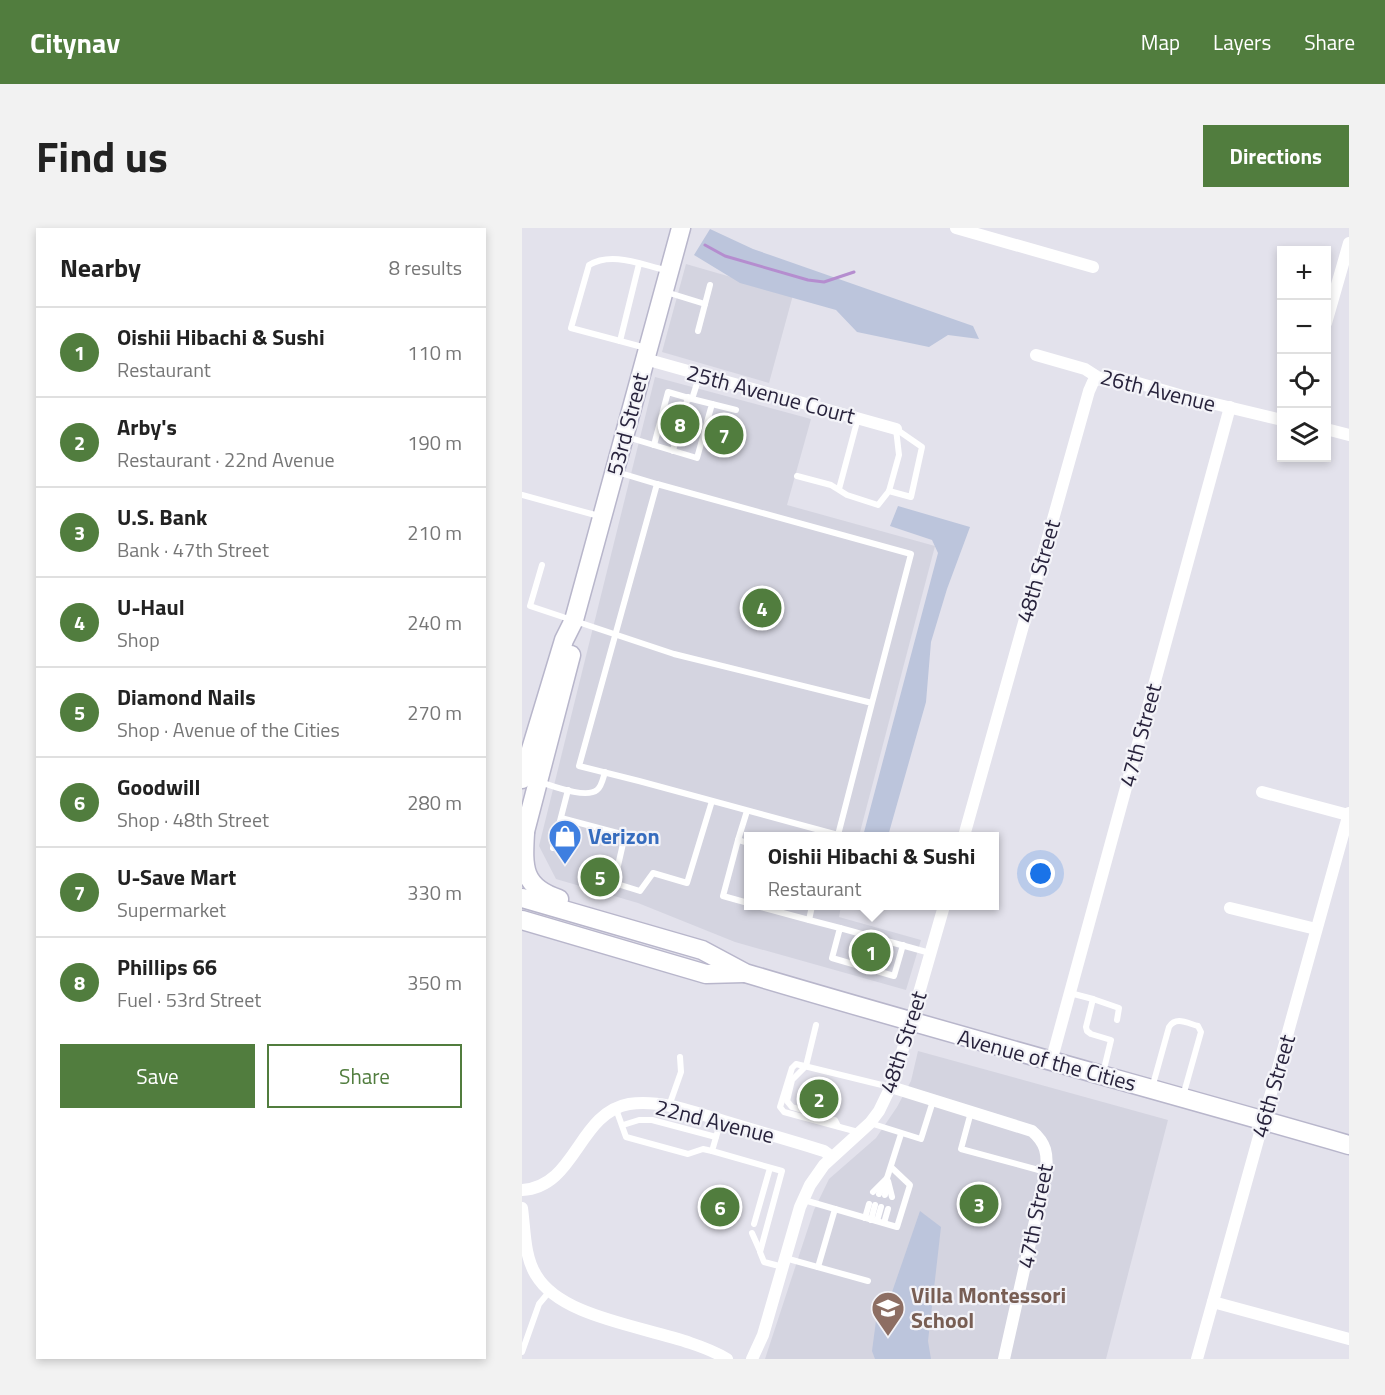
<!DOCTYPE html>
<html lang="en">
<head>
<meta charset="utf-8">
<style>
	body { margin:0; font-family:"Titillium Web",sans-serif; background:#f2f2f2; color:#222 }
	.controls { position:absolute; right:18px; top:18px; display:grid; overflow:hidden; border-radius:0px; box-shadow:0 3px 9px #0003 }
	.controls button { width:54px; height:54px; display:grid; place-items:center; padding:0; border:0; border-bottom:2px solid #e0e0e0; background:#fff; color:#222; font:30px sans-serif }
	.you { position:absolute; left:519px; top:646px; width:21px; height:21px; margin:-15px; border:4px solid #fff; border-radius:50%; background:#1a73e8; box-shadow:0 0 0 9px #1a73e833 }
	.badge { display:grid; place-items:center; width:39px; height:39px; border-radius:50%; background:#517d3e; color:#fff; font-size:20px; font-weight:700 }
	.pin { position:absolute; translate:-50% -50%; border:3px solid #fff; box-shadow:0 2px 6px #0006 }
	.popup { position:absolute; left:222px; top:604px; width:255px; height:78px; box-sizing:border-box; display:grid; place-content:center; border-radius:0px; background:#fff; filter:drop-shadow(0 2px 4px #0005); font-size:20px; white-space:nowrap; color:#767676 }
	.popup b { font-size:22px; color:#222 }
	.popup::after { content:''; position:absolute; left:50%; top:100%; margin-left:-12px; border:12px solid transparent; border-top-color:#fff }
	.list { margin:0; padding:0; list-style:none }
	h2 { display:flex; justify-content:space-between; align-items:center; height:78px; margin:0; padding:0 24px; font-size:26px }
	h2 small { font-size:20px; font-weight:400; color:#767676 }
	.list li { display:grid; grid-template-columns:39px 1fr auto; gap:18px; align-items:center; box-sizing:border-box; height:90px; padding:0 24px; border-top:2px solid #e0e0e0 }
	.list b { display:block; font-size:22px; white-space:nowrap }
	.list p { margin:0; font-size:20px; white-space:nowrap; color:#767676 }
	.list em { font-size:20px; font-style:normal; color:#767676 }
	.actions { display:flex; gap:12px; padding:18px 24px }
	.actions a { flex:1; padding:14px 0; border:2px solid #517d3e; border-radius:0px; text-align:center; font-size:21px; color:#517d3e }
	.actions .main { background:#517d3e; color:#fff }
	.icon { flex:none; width:33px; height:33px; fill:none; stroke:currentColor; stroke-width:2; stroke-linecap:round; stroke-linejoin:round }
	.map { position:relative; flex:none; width:827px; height:1131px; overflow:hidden; border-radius:0px }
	header { display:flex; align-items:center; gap:36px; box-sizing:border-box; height:84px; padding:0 30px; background:#517d3e; color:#fff }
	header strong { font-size:28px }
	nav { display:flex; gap:33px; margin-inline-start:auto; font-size:21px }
	.intro { display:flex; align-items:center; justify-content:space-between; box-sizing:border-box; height:144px; padding:0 36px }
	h1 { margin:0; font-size:42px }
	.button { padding:15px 27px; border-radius:0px; background:#517d3e; color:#fff; font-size:21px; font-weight:700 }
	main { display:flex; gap:36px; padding:0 36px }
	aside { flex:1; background:#fff; border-radius:0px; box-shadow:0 3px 9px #0003 }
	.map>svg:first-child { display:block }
</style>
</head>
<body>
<header>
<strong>Citynav</strong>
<nav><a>Map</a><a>Layers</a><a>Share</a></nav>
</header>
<div class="intro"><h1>Find us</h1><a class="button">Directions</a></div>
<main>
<aside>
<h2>Nearby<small>8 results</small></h2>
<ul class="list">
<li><span class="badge">1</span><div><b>Oishii Hibachi &amp; Sushi</b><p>Restaurant</p></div><em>110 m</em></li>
<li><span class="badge">2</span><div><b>Arby's</b><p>Restaurant · 22nd Avenue</p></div><em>190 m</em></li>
<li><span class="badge">3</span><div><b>U.S. Bank</b><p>Bank · 47th Street</p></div><em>210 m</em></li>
<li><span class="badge">4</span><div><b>U-Haul</b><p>Shop</p></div><em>240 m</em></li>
<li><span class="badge">5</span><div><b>Diamond Nails</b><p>Shop · Avenue of the Cities</p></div><em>270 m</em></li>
<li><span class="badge">6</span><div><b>Goodwill</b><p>Shop · 48th Street</p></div><em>280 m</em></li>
<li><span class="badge">7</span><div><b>U-Save Mart</b><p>Supermarket</p></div><em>330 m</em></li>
<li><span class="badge">8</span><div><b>Phillips 66</b><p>Fuel · 53rd Street</p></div><em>350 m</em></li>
</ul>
<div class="actions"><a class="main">Save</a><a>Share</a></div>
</aside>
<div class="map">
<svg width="827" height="1131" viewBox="0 0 827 1131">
	<rect width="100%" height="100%" fill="#e3e2ec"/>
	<g fill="#d4d4e0">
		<polygon points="164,36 271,67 247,155 140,124"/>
		<polygon points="133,149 289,191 265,277 413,318 337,608 226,608 226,678 319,678 317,689 399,712 384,762 213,714 116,675 34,651 17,618"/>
		<polygon points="396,823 646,892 584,1131 243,1131 292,982 307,951 354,910 375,879 389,853"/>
	</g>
	<g fill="#bcc5dc">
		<polygon points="188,1 231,21 451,98 457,111 426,107 407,119 335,104 314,82 218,55 172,27"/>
		<polygon points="376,278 448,299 425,361 409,414 404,474 366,608 341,608 416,325 410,312 368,298"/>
		<polygon points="398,983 419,999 406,1113 409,1131 353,1131 350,1123 355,1085 369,1067"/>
	</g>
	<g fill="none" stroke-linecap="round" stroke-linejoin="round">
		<polyline stroke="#b58dcf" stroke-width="3" points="183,17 203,28 286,52 302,54 332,44"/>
		<defs>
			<g id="secondary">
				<polyline points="0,551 42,412 52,392 159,0"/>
				<path d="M3,605C1,639 0,659 37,671"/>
				<polyline points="0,615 49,427"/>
				<path d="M0,670L180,722L223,745C424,805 626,859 827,917"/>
				<polyline points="0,692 184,746 222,745"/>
			</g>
		</defs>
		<use href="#secondary" stroke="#b8b6cb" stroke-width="21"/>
		<g stroke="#fff" stroke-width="6">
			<path d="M117,36L98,113L49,100L67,37C90,23 120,37 144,42"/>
			<polyline points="144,64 183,76"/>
			<polyline points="176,103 188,57"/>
			<polyline points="98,113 124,120"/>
			<polyline points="190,176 214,182"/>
			<polyline points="163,180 166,169"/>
			<polyline points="105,209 175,230 190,176 170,171 178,146"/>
			<polyline points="132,217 146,164 170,171"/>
			<polyline points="151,223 154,210"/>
			<polyline points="95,244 135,256"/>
			<polyline points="275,248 309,257 325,267 356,277 367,263 389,269 400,219 374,201"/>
			<polyline points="317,261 336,190"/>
			<polyline points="367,263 377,227 374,201"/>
			<polyline points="0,267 77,288"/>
			<polyline points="20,337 8,378 152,426 350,475 316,607 117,553 57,538 135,256 389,326 350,475"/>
			<path d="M18,554C31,558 64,571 75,562C80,558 81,550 83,544"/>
			<polyline points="225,583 216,612 226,615"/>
			<polyline points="39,590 103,607 92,655 118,663 131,645 165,655 190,573"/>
			<polyline points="216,612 201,668 226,675"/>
			<polyline points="31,620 46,562"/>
			<polyline points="235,678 287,692"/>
			<polyline points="290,678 287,692 318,700"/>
			<polyline points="381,717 372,748 310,730 318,700 408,725"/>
			<polyline points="548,765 571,771 564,799 565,803 569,806 589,812 581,845"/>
			<polyline points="571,771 597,780 595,792"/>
			<polyline points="294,797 284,838 270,852 265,873 270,879 313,892 316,898"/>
			<path d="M630,860L647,799C654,788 665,795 676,798L679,804L661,868"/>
			<polyline points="147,878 159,844 158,829"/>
			<polyline points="94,881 104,909 166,926 181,921 190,923"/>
			<polyline points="449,884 439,921 524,944"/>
			<polyline points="199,892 190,923 260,943 238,1024 242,1034 261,1039"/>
			<polyline points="348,895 399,911 411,873"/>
			<polyline points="101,897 117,892 130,892 194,909"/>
			<polyline points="336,904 262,884 258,879 270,840 274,836 368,859"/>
			<polyline points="366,953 370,969"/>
			<polyline points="351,964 365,950"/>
			<polyline points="357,966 362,955"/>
			<polyline points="363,967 365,950 379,906"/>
			<polyline points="282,972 375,999 388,957 369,939"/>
			<polyline points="343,990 347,976"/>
			<polyline points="349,992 353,977"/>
			<polyline points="355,993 359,979"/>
			<polyline points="362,995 366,981"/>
			<polyline points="232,996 248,940"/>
			<polyline points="230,1005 238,1023"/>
			<polyline points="263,1030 346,1053"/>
			<polyline points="296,1039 313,981"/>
			<polyline points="0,1124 17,1076 27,1064"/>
		</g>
		<g stroke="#fff" stroke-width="12">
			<polyline points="434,0 571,39"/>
			<polyline points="804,95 827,15"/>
			<polyline points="514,127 563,141 577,150 592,148 664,169 760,192"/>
			<polyline points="123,131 374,201"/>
			<polyline points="804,201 827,207"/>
			<polyline points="740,564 826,587"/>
			<polyline points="442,608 567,163 571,154 577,150"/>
			<polyline points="708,680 794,701"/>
			<polyline points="529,834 708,179"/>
			<path d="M369,859L510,903C524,915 526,926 524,944L482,1131"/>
			<path d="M0,962C54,959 56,885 107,876C139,871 175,885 205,894C238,904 270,913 302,923L310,929"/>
			<path d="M0,980C3,1001 2,1028 14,1047C44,1098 153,1099 205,1131"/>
			<polyline points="691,1074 827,1111"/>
			<polyline points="230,1131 241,1107 278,979 288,957 302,937 348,895 357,883 372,852 422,678"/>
			<polyline points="675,1131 827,585"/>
		</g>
		<use href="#secondary" stroke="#fff" stroke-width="18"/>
	</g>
	<defs>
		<symbol id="shop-pin" viewBox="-11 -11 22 30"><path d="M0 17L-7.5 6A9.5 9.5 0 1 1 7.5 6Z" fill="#3f7fe0" stroke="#f3f3f8"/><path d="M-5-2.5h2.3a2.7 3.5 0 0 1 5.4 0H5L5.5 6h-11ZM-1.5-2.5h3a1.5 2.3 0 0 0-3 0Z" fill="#fff"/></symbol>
		<symbol id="school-pin" viewBox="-11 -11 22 30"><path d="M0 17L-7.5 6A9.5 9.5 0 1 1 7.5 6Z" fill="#8d6e63" stroke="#f3f3f8"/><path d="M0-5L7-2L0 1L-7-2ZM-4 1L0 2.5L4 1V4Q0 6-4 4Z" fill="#fff"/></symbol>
	</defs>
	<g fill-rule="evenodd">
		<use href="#shop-pin" x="24" y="589" width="38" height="52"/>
		<use href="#school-pin" x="347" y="1061" width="38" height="52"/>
	</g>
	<g text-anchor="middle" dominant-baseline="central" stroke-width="4.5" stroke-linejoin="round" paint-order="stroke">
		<g font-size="22" fill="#28233c" stroke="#f3f3f8">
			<text transform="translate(636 162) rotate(14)">26th Avenue</text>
			<text transform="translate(249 166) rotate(15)">25th Avenue Court</text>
			<text transform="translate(105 196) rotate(-75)">53rd Street</text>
			<text transform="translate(516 343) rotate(-74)">48th Street</text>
			<text transform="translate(618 507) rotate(-75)">47th Street</text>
			<text transform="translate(381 814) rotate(-72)">48th Street</text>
			<text transform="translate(525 832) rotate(15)">Avenue of the Cities</text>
			<text transform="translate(751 858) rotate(-74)">46th Street</text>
			<text transform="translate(193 893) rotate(14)">22nd Avenue</text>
			<text transform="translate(513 988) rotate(-79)">47th Street</text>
		</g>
		<g font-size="22" font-weight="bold" fill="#366cbe" stroke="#f3f3f8" text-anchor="start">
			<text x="66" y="608">Verizon</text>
		</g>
		<g font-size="22" font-weight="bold" fill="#785e54" stroke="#f3f3f8" text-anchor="start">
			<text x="389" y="1067">Villa Montessori<tspan x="389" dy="25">School</tspan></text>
		</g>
	</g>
</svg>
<div class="controls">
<button>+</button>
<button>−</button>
<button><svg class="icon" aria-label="locate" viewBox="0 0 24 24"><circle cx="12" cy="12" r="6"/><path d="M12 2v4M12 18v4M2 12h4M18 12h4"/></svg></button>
<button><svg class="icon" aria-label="layers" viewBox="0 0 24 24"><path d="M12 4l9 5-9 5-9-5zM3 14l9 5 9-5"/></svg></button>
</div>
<div class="you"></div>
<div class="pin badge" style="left:349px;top:724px">1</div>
<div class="popup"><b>Oishii Hibachi &amp; Sushi</b>Restaurant</div>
<div class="pin badge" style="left:297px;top:871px">2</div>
<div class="pin badge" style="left:457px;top:976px">3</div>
<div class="pin badge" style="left:240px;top:380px">4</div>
<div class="pin badge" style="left:78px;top:649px">5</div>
<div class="pin badge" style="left:198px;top:979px">6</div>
<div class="pin badge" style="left:202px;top:207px">7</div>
<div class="pin badge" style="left:158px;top:196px">8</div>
</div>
</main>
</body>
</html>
